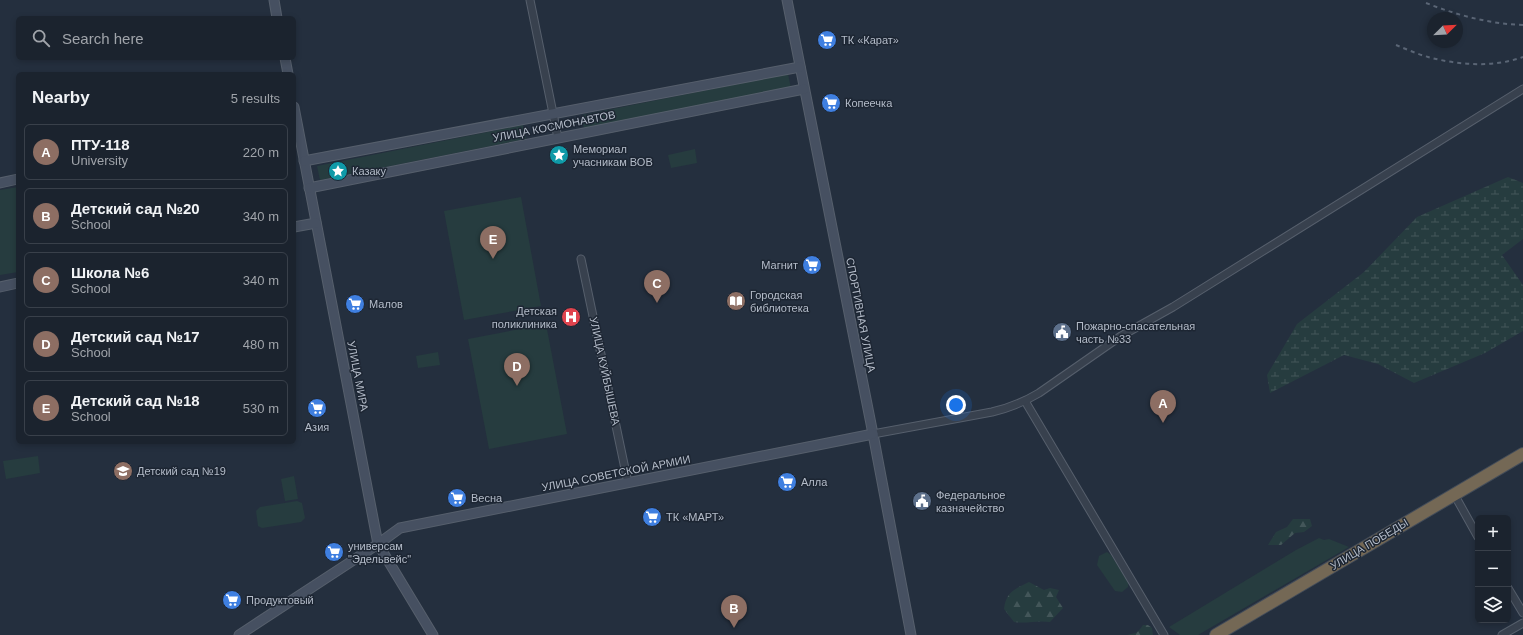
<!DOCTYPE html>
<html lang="en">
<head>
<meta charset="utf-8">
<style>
	body { margin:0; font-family:Helvetica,sans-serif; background:#282f3a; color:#f1f3f6 }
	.controls { position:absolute; right:12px; bottom:12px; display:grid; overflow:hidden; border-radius:6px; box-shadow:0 2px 6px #0003 }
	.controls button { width:36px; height:36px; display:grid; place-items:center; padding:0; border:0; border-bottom:1px solid #39404a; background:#1b232e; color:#f1f3f6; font:20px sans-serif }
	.compass { position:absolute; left:1427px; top:12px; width:36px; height:36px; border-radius:50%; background:#1b232e; box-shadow:0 2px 6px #0003; rotate:66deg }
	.you { position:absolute; left:956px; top:405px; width:14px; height:14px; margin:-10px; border:3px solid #fff; border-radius:50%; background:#1a73e8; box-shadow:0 0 0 6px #1a73e833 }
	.badge { display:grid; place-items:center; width:26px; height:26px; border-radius:50%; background:#8ab4f8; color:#fff; font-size:13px; font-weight:700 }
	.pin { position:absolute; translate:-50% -33px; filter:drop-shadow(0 1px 2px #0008) }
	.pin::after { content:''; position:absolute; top:21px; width:14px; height:12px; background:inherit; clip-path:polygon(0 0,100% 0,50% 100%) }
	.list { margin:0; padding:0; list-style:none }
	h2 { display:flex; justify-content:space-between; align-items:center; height:52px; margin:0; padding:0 16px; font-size:17px }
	h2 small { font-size:13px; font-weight:400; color:#a0a4aa }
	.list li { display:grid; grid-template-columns:26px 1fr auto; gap:12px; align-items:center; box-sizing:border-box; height:56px; margin:0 8px 8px; padding:0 8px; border:1px solid #39404a; border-radius:6px }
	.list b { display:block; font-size:15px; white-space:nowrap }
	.list p { margin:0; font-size:13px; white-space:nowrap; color:#a0a4aa }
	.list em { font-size:13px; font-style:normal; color:#a0a4aa }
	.icon { flex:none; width:22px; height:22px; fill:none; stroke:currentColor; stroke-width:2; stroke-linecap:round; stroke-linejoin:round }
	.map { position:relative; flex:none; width:1523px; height:635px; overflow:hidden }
	.search { position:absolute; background:#1b232e; box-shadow:0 2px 6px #0003; left:16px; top:16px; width:280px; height:44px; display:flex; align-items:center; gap:10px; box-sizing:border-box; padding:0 14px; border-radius:6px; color:#a0a4aa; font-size:15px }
	.panel { position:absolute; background:#1b232e; box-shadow:0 2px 6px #0003; left:16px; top:72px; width:280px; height:372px; border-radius:6px }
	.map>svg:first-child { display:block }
</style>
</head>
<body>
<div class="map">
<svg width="1523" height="635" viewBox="0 0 1523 635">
	<defs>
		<pattern id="forest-firs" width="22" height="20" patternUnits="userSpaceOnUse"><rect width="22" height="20" fill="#263c3f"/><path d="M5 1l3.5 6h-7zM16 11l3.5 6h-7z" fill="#435659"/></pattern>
		<pattern id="wetland-marsh" width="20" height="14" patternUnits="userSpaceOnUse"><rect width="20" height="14" fill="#263c3f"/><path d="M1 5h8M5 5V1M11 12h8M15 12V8" fill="none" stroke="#435659"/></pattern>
	</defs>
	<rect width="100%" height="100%" fill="#242f3e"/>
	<g fill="#263c3f">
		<polygon points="788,74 791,88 584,129 582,115"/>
		<polygon points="523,125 526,139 320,180 317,166"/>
		<polygon points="695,149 697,163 671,168 668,155"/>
		<polygon points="18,187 18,272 0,275 0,190"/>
		<polygon points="521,197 541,306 464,320 444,211"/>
		<polygon points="546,324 567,434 489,449 468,339"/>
		<polygon points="438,352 440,365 418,368 416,356"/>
		<polygon points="38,456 40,473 6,479 3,461"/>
		<polygon points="294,476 298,499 285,501 281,479"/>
		<polygon points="297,501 302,503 305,518 301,522 262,528 258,526 256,511 260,507"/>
		<polygon points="1319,538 1324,540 1329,539 1349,547 1198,635 1180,635 1169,627 1296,550"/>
		<polygon points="1107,552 1111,555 1128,582 1128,587 1122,592 1115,591 1097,565 1099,556"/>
	</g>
	<g fill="url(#forest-firs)">
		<polygon points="1293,519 1310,519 1312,526 1304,532 1295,533 1281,545 1268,545 1276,532 1287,527"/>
		<path d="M1029,582L1044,590L1050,588L1059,590L1056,597L1063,608L1050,622C1037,620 1027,624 1014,622L1004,609C1006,592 1015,589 1029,582Z"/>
		<path d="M1143,625H1148L1152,628L1153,635H1127C1136,633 1137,634 1143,625Z"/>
	</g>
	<polygon fill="url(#wetland-marsh)" points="1508,177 1523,183 1523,239 1502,255 1523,285 1523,331 1485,353 1414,383 1378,364 1344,355 1270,393 1267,375 1297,324 1364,272 1417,217"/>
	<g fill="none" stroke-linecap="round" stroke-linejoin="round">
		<defs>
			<g id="street">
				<polyline points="530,0 558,138"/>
				<polyline points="581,259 628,483"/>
				<polyline points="1025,401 1164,635"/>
				<path d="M873,434L992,412C1009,408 1024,402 1039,393L1121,336L1173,307L1523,89"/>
				<polyline points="1454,494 1478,537"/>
				<polyline points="1508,588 1523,613"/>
				<polyline points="1502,635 1523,623"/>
			</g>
			<g id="secondary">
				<polyline points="274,0 277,18"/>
				<polyline points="787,0 873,434 911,635"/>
				<polyline points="285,58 288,74"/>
				<polyline points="294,107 378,544 433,635"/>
				<polyline points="304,161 800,67"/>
				<polyline points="0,183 18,179"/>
				<polyline points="309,188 804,89"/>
				<polyline points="294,227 316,223"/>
				<polyline points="0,287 18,283"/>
				<polyline points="239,635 378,544 400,528 873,434"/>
			</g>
			<polyline id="highway" points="1216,635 1523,454"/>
		</defs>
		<use href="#street" stroke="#565f6c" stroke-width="9"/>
		<use href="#secondary" stroke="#565f6c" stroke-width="11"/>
		<use href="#highway" stroke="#434c59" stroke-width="14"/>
		<use href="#street" stroke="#38414e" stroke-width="7"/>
		<use href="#secondary" stroke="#465061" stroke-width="9"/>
		<use href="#highway" stroke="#746855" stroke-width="12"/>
		<g stroke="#5a6575" stroke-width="2" stroke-dasharray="4 4" stroke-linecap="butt">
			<path d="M1426,3C1457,15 1489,24 1523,25"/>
			<path d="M1396,45C1406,49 1417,54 1428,57C1458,65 1493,68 1523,57"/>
		</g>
	</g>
	<defs>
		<symbol id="supermarket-disc" viewBox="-11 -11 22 22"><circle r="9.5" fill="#3f7fe0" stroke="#1d2633"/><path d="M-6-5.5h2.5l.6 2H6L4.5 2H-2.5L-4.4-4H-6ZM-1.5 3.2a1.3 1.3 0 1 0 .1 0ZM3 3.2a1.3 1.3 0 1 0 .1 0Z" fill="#fff"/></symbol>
		<symbol id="sight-disc" viewBox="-11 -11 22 22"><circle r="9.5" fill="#0f9aa8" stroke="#1d2633"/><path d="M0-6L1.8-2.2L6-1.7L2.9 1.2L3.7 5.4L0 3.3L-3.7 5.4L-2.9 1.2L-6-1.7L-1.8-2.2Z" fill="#fff"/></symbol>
		<symbol id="library-disc" viewBox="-11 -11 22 22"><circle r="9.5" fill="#8d6e63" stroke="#1d2633"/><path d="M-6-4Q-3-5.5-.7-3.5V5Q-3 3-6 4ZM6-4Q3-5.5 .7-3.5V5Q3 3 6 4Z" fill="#fff"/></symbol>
		<symbol id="hospital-disc" viewBox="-11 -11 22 22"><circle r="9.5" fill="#e0444e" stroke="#1d2633"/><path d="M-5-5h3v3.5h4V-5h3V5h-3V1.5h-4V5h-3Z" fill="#fff"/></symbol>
		<symbol id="civic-disc" viewBox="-11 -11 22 22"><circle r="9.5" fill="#5c6f8a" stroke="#1d2633"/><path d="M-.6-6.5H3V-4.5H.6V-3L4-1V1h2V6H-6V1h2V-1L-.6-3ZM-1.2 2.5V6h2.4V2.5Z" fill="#fff"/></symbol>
		<symbol id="school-disc" viewBox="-11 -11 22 22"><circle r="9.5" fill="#8d6e63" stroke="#1d2633"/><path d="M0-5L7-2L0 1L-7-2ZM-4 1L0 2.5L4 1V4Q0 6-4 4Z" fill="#fff"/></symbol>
	</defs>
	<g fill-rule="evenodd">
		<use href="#supermarket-disc" x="816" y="29" width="22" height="22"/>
		<use href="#supermarket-disc" x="820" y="92" width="22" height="22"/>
		<use href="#sight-disc" x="548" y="144" width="22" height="22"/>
		<use href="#sight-disc" x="327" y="160" width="22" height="22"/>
		<use href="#supermarket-disc" x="801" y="254" width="22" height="22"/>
		<use href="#library-disc" x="725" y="290" width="22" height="22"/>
		<use href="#supermarket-disc" x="344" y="293" width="22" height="22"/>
		<use href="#hospital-disc" x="560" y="306" width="22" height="22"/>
		<use href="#civic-disc" x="1051" y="321" width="22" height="22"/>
		<use href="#supermarket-disc" x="306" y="397" width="22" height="22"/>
		<use href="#school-disc" x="112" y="460" width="22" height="22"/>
		<use href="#supermarket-disc" x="776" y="471" width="22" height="22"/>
		<use href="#supermarket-disc" x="446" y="487" width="22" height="22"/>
		<use href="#civic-disc" x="911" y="490" width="22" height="22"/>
		<use href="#supermarket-disc" x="641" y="506" width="22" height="22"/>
		<use href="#supermarket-disc" x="323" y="541" width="22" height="22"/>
		<use href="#supermarket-disc" x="221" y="589" width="22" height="22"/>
	</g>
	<g text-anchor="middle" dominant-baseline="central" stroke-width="3" stroke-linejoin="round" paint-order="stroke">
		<g font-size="11" fill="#b4bcc9" stroke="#1d2633" text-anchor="start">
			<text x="841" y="40">ТК «Карат»</text>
			<text x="845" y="103">Копеечка</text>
			<text x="573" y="149">Мемориал<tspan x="573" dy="13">учасникам ВОВ</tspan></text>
			<text x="352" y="171">Казаку</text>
			<text x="798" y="265" text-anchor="end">Магнит</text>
			<text x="750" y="295">Городская<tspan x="750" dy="13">библиотека</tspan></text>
			<text x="369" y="304">Малов</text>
			<text x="557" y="311" text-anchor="end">Детская<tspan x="557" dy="13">поликлиника</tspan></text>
			<text x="1076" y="326">Пожарно-спасательная<tspan x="1076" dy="13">часть №33</tspan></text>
			<text x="317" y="427" text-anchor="middle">Азия</text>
			<text x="137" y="471">Детский сад №19</text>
			<text x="801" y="482">Алла</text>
			<text x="936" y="495">Федеральное<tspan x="936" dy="13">казначейство</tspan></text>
			<text x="471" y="498">Весна</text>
			<text x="666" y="517">ТК «МАРТ»</text>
			<text x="348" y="546">универсам<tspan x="348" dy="13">"Эдельвейс"</tspan></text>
			<text x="246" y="600">Продуктовый</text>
		</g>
		<g font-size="11" fill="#b4bcc9" stroke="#1d2633">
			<text transform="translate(554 126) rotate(-11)">УЛИЦА КОСМОНАВТОВ</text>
			<text transform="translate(861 315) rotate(79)">СПОРТИВНАЯ УЛИЦА</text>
			<text transform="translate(605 371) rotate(78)">УЛИЦА КУЙБЫШЕВА</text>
			<text transform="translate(358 376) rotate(79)">УЛИЦА МИРА</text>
			<text transform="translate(616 473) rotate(-11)">УЛИЦА СОВЕТСКОЙ АРМИИ</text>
			<text transform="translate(1369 544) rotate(-31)">УЛИЦА ПОБЕДЫ</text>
		</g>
	</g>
</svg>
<div class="controls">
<button>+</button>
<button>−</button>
<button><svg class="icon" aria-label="layers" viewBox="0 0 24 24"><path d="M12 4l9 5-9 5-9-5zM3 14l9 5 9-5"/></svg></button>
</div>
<svg class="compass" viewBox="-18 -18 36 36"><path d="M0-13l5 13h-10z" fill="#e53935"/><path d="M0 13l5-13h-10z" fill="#a0a4aa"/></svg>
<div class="you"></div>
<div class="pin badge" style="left:1163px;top:423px;background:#8d6e63">A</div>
<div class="pin badge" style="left:734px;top:628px;background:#8d6e63">B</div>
<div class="pin badge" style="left:657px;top:303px;background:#8d6e63">C</div>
<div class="pin badge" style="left:517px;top:386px;background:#8d6e63">D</div>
<div class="pin badge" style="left:493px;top:259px;background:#8d6e63">E</div>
<div class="search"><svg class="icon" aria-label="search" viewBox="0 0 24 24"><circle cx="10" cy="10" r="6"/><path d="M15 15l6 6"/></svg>Search here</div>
<section class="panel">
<h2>Nearby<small>5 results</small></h2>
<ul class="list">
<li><span class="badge" style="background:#8d6e63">A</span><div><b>ПТУ-118</b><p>University</p></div><em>220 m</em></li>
<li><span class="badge" style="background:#8d6e63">B</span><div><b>Детский сад №20</b><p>School</p></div><em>340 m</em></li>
<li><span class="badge" style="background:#8d6e63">C</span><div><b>Школа №6</b><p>School</p></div><em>340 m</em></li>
<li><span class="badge" style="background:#8d6e63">D</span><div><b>Детский сад №17</b><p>School</p></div><em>480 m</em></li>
<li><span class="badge" style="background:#8d6e63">E</span><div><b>Детский сад №18</b><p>School</p></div><em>530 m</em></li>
</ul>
</section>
</div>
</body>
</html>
